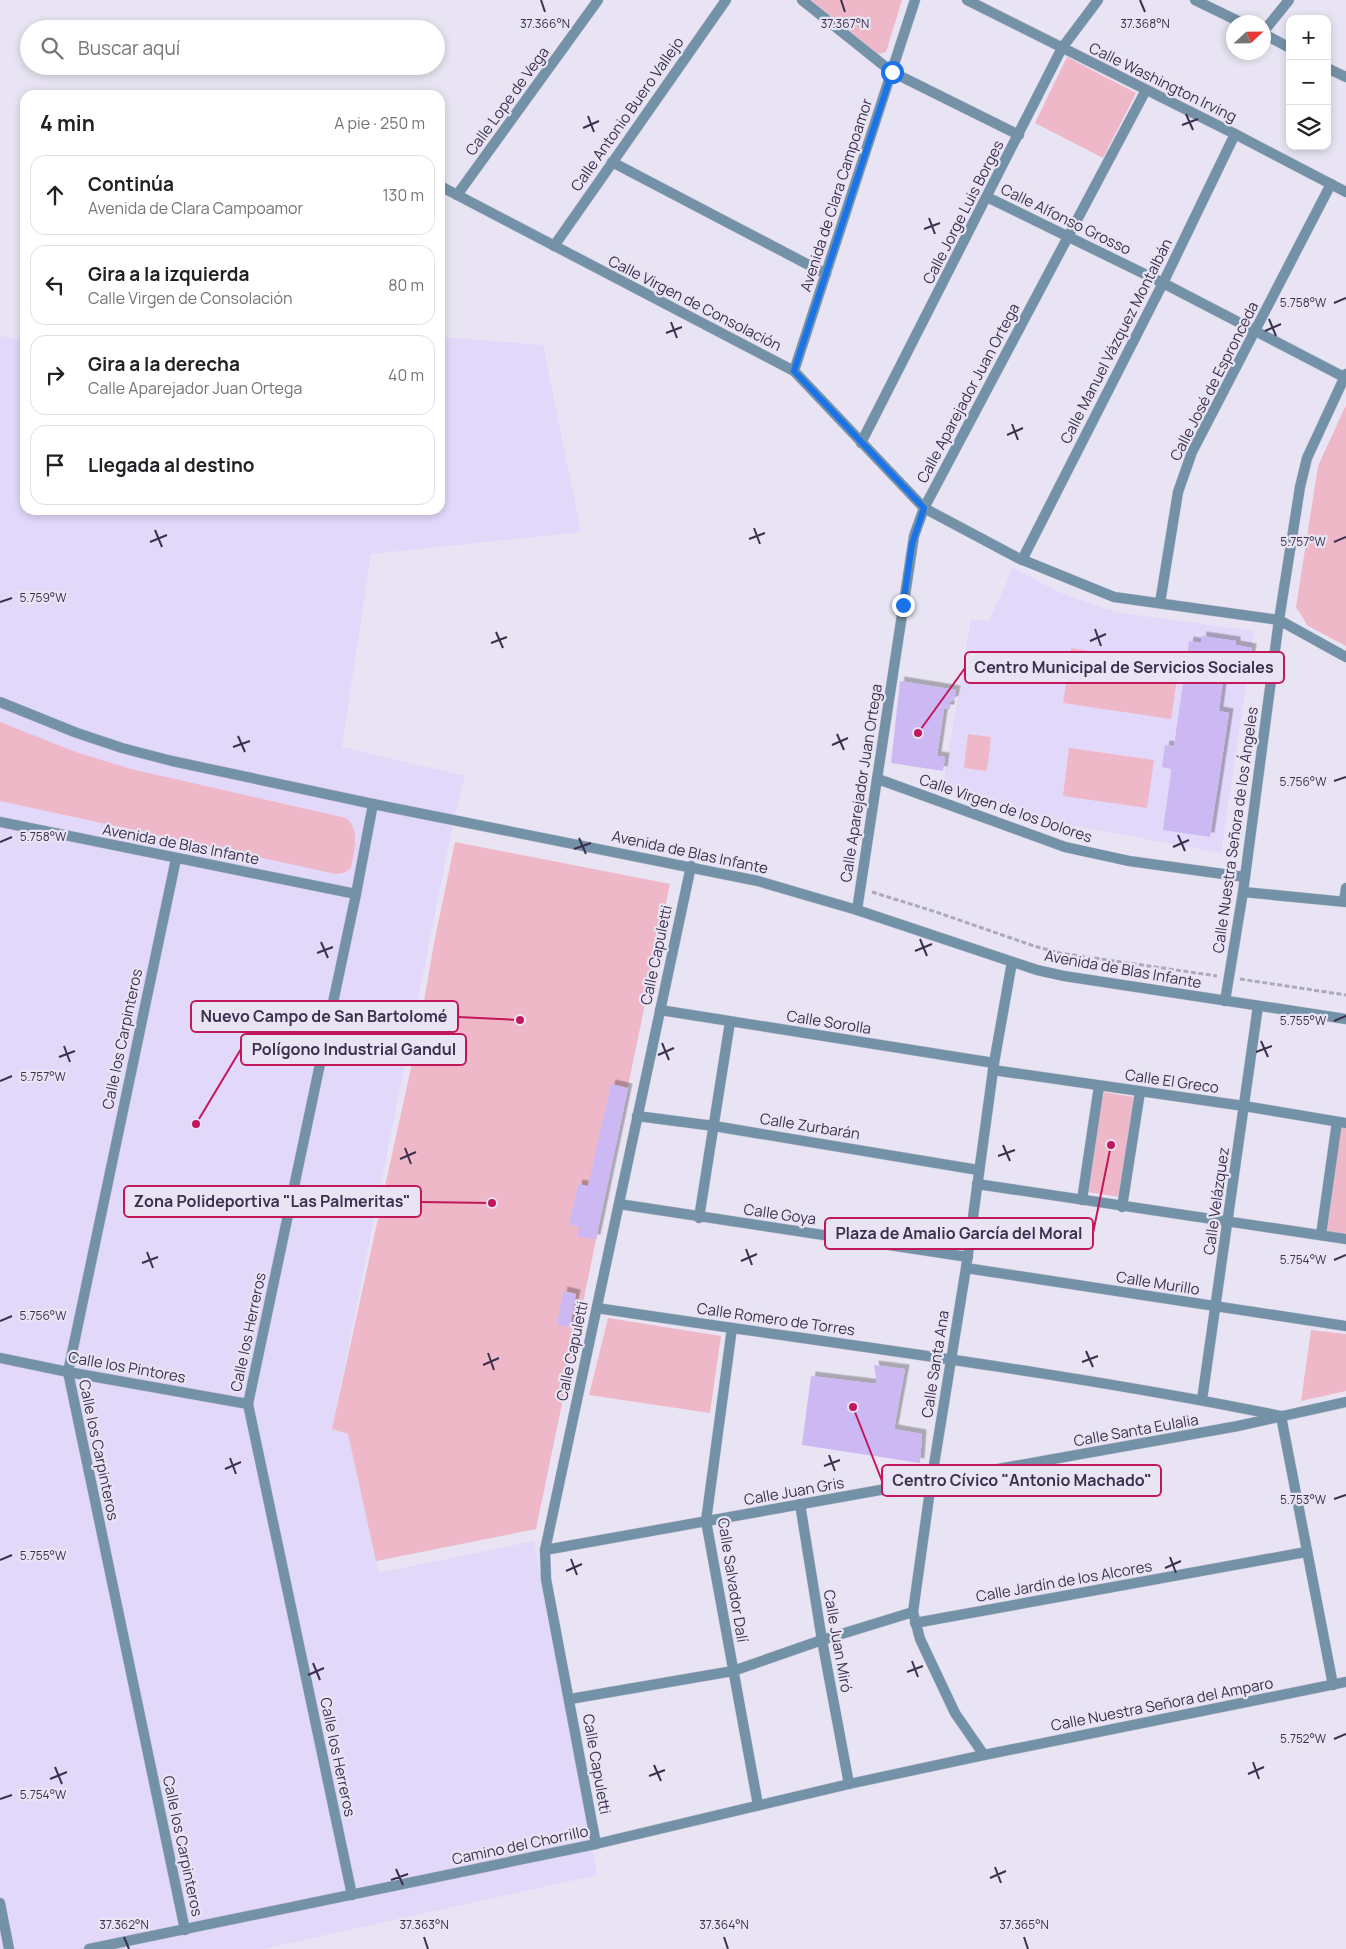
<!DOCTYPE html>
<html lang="es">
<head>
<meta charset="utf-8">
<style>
	body { margin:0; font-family:Manrope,sans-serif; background:#f6f6f6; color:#202124 }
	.controls { position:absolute; right:15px; top:15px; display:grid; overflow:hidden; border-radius:10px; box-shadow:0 2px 8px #0003 }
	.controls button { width:45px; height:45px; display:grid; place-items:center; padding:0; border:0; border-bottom:1px solid #e0e0e0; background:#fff; color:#202124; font:25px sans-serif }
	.compass { position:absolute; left:1226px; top:15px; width:45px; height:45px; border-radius:50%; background:#fff; box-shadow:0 2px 8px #0003; rotate:68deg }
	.stop { position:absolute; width:15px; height:15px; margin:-11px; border:4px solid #1a73e8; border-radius:50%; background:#fff }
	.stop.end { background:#1a73e8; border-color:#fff; box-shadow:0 1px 5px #0008 }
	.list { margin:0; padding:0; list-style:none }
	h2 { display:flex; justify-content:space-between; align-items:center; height:65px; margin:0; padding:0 20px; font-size:21px }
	h2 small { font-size:16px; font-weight:400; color:#757577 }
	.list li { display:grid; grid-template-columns:32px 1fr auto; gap:15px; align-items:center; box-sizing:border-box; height:80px; margin:0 10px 10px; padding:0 10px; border:1px solid #e0e0e0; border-radius:15px }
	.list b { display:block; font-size:19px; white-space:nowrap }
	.list p { margin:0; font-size:16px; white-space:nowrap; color:#757577 }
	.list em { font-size:16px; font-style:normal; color:#757577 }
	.icon { flex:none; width:28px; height:28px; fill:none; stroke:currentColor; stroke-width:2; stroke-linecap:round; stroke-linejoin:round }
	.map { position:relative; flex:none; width:1346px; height:1949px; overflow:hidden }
	.search { position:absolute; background:#fff; box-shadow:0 2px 8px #0003; left:20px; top:20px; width:425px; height:55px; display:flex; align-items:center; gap:12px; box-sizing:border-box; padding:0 18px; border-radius:28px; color:#757577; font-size:19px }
	.panel { position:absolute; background:#fff; box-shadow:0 2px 8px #0003; left:20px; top:90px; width:425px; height:425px; border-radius:15px }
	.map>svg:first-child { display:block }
</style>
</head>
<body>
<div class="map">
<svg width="1346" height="1949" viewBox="0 0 1346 1949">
	<defs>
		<filter id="shadow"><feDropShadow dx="4.5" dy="-4.5" stdDeviation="0" flood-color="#0004"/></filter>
	</defs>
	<rect width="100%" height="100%" fill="#e8e4f3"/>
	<g fill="#e2d8fa">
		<polygon points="0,336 25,340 25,510 440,510 440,337 543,345 581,532 371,554 342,747 465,776 454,819 332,1429 348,1434 379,1573 534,1541 597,1875 263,1949 0,1949"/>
		<polygon points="1013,568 1059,592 1102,608 1122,613 1254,631 1221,853 1048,821 1015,813 943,787 971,620 989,621"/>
	</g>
	<g fill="#efb8c8">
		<polygon points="811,0 902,0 886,52 878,54"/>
		<polygon points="1067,57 1136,93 1103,158 1035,123"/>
		<polygon points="1346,405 1346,646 1308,626 1296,607 1318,466"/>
		<polygon points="1071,648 1179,665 1171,719 1063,703"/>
		<path d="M0,722L76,752L131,769L346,818C361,831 354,850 351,868L344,873L336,874L0,801Z"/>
		<polygon points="968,734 991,737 987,771 964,768"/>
		<polygon points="1069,748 1154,760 1147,808 1063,796"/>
		<polygon points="455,842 670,884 536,1529 376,1561 348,1434 332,1429 419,1031 434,943"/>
		<polygon points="1103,1092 1134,1097 1119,1197 1088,1192"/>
		<polygon points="1340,1126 1346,1127 1346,1235 1325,1232"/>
		<polygon points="608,1318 721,1336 710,1413 589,1395"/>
		<polygon points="1311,1330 1346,1334 1346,1391 1301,1401"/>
	</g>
	<g fill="#ccb9f4" filter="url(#shadow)">
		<polygon points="1202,636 1236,641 1236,645 1252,648 1248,676 1224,672 1219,711 1229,713 1210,837 1163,830 1171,772 1171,769 1162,767 1165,745 1174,746 1189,641 1201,643"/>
		<polygon points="900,681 956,690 954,700 950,702 950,709 944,709 937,756 945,757 943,771 891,763"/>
		<polygon points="611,1084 628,1088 596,1239 578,1237 579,1227 569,1224 578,1184 588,1186"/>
		<polygon points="563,1291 576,1294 570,1327 557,1325"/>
		<polygon points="874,1365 905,1369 894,1429 922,1434 920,1463 802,1445 811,1376 877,1384"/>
	</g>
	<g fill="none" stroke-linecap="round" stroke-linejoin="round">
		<defs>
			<g id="pedestrian">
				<polyline points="993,1070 1244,1106 1346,1123"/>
				<polyline points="1082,1200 1099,1086"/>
				<polyline points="1122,1207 1140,1092"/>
				<polyline points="1321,1235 1337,1122"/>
			</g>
			<g id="minor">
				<polyline points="802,0 892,72 1019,135"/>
				<polyline points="967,0 1235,134 1346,192"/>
				<polyline points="1195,0 1240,22"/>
				<polyline points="1264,31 1289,0"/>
				<polyline points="1264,34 1290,48"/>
				<polyline points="1327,68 1346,77"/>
				<polyline points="612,162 826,274"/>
				<polyline points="440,186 794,371 924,508 1018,558 1114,597 1279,620 1346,657"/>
				<polyline points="457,195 598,0"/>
				<polyline points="987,197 1163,283 1344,377"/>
				<polyline points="554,246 726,0"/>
				<polyline points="794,371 915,0"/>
				<polyline points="861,443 1062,48 1098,0"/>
				<polyline points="1022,560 1163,283 1235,134"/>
				<polyline points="1160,603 1178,492 1192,452 1331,184"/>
				<polyline points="0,702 77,733 122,748 172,761 373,804 758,881 857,910 1037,970 1064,976 1346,1019"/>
				<polyline points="878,779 1065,847 1129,861 1245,877"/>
				<polyline points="0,822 356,894"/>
				<polyline points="176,859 68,1372 185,1930"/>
				<polyline points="1243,892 1346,902"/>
				<polyline points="1344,901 1346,888"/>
				<polyline points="857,910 914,536 924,508 1146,90"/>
				<polyline points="1225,1001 1243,892 1279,620 1300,487 1307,458 1346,374"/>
				<polyline points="660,1010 994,1063"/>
				<polyline points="637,1116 714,1126 978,1170"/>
				<polyline points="977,1184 1346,1239"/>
				<polyline points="619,1204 968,1257"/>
				<polyline points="699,1218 730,1022"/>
				<polyline points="966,1268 1346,1326"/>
				<path d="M597,1308C825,1343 1055,1370 1281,1416L1333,1685"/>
				<polyline points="732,1328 706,1521 758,1805"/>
				<polyline points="0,1358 68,1372 248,1404"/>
				<polyline points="1202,1400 1258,1006"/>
				<polyline points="800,1504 822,1640 849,1784"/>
				<polyline points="545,1550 1238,1426 1346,1402"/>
				<polyline points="915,1623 1306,1552"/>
				<polyline points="570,1699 733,1671 822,1640 913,1612"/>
				<polyline points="984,1755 955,1713 920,1639 913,1612 931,1483 966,1268 994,1063 1012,962"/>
				<polyline points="596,1844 546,1579 545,1550 691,866"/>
				<polyline points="352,1895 248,1404 356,894 373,804"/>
				<polyline points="0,1903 9,1949"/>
				<polyline points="89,1949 596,1844 849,1784 984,1755 1346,1682"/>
			</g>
		</defs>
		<use href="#pedestrian" stroke="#c5c0d2" stroke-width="11"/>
		<use href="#minor" stroke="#c5c0d2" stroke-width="11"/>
		<g stroke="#aea8bc" stroke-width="3" stroke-dasharray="5 2.5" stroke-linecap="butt">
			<polyline points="872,892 936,912 1034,946 1060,953 1217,976"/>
			<polyline points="1240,979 1346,995"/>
		</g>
		<use href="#pedestrian" stroke="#7392a8" stroke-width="10"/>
		<use href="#minor" stroke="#7392a8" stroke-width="10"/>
	</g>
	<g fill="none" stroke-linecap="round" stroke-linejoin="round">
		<polyline stroke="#1a73e8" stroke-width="6" points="892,72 794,371 924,508 912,544 903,605"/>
	</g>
	<path fill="none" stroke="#3b314f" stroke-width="2" d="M541,0L545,12M841,0L845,12M1140,0L1145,12M1186,114L1193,130M588,116L594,132M1182,125L1198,119M583,128L599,121M929,218L935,234M924,229L940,223M1334,303L1346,298M1269,319L1276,336M671,322L677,338M1265,331L1281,324M666,333L682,327M1012,424L1018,440M1007,435L1023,428M754,528L760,544M155,530L162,547M749,539L765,533M150,542L167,535M1334,542L1346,537M0,602L12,598M1095,629L1101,646M496,632L503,648M1090,641L1106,634M491,643L507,637M837,734L844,750M238,736L245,752M832,745L848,738M233,747L250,741M1334,781L1346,777M1178,835L1185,851M579,838L586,854M0,842L12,837M1173,847L1189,840M574,849L591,843M920,939L927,956M321,942L328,958M915,951L932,944M317,953L333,947M1334,1021L1346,1016M1261,1041L1268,1057M662,1043L669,1060M64,1046L70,1062M1256,1052L1272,1046M658,1055L674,1048M59,1057L75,1051M0,1081L12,1076M1003,1145L1010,1161M405,1148L411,1164M998,1156L1015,1150M400,1159L416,1152M746,1249L752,1265M147,1252L153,1268M1334,1260L1346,1255M741,1261L757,1254M142,1263L158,1257M0,1321L12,1316M1086,1351L1093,1367M488,1353L494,1370M1082,1362L1098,1356M483,1365L499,1358M829,1455L835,1471M230,1458L236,1474M824,1466L840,1460M225,1469L241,1462M1334,1499L1346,1495M1170,1557L1176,1573M571,1559L577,1575M0,1560L12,1555M1165,1568L1181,1561M566,1571L582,1564M912,1661L918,1677M313,1663L320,1680M907,1672L923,1666M308,1675L324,1668M1334,1739L1346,1734M1253,1762L1259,1779M654,1765L661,1781M55,1767L62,1784M1248,1774L1264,1767M649,1776L665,1770M50,1779L67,1772M0,1799L12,1795M995,1867L1001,1883M396,1869L403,1885M990,1878L1006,1871M391,1880L408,1874M124,1937L129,1949M424,1937L428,1949M724,1937L728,1949M1024,1937L1028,1949"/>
	<g text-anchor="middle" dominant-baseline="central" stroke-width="4.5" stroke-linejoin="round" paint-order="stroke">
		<g font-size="15" fill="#3b314f" stroke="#e8e4f3">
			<text transform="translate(1163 82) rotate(26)">Calle Washington Irving</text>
			<text transform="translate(507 101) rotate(-54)">Calle Lope de Vega</text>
			<text transform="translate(627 114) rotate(-55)">Calle Antonio Buero Vallejo</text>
			<text transform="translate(836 195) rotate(-72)">Avenida de Clara Campoamor</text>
			<text transform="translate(963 212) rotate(-63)">Calle Jorge Luis Borges</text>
			<text transform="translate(1066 219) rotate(26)">Calle Alfonso Grosso</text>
			<text transform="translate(695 303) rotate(27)">Calle Virgen de Consolación</text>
			<text transform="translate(1116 341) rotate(-63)">Calle Manuel Vázquez Montalbán</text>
			<text transform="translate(1214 381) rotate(-63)">Calle José de Espronceda</text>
			<text transform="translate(968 393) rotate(-62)">Calle Aparejador Juan Ortega</text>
			<text transform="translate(861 783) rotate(-81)">Calle Aparejador Juan Ortega</text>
			<text transform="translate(1006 808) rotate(19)">Calle Virgen de los Dolores</text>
			<text transform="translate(1235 830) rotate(-82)">Calle Nuestra Señora de los Ángeles</text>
			<text transform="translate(181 844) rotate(11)">Avenida de Blas Infante</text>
			<text transform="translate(690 852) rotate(12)">Avenida de Blas Infante</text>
			<text transform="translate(656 955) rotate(-78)">Calle Capuletti</text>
			<text transform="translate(1123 969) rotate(10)">Avenida de Blas Infante</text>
			<text transform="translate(829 1022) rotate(9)">Calle Sorolla</text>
			<text transform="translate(122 1039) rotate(-78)">Calle los Carpinteros</text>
			<text transform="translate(1172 1081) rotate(8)">Calle El Greco</text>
			<text transform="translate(810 1126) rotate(9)">Calle Zurbarán</text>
			<text transform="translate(1216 1201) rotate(-82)">Calle Velázquez</text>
			<text transform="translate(780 1214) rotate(8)">Calle Goya</text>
			<text transform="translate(1158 1283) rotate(9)">Calle Murillo</text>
			<text transform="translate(776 1319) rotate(8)">Calle Romero de Torres</text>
			<text transform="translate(248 1332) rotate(-78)">Calle los Herreros</text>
			<text transform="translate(572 1351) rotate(-78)">Calle Capuletti</text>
			<text transform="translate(935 1364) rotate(-81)">Calle Santa Ana</text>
			<text transform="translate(127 1367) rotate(10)">Calle los Pintores</text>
			<text transform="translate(1136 1430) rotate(-10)">Calle Santa Eulalia</text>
			<text transform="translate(99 1450) rotate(78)">Calle los Carpinteros</text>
			<text transform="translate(794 1491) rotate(-10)">Calle Juan Gris</text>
			<text transform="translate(733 1580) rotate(81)">Calle Salvador Dalí</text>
			<text transform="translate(1064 1581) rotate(-10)">Calle Jardín de los Alcores</text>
			<text transform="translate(838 1641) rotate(80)">Calle Juan Miró</text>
			<text transform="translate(1162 1704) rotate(-11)">Calle Nuestra Señora del Amparo</text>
			<text transform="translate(338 1757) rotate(78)">Calle los Herreros</text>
			<text transform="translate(597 1764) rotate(80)">Calle Capuletti</text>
			<text transform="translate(520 1845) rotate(-12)">Camino del Chorrillo</text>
			<text transform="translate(183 1846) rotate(78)">Calle los Carpinteros</text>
		</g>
	</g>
	<g font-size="12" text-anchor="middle" fill="#3b314f" stroke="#e8e4f3" stroke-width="4.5" stroke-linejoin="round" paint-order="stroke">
		<text x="545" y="28">37.366°N</text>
		<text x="845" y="28">37.367°N</text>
		<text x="1145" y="28">37.368°N</text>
		<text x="1303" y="307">5.758°W</text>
		<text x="1303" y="546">5.757°W</text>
		<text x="43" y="602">5.759°W</text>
		<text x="1303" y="786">5.756°W</text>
		<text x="43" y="841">5.758°W</text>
		<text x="1303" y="1025">5.755°W</text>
		<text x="43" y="1081">5.757°W</text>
		<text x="1303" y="1264">5.754°W</text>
		<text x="43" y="1320">5.756°W</text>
		<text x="1303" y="1504">5.753°W</text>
		<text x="43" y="1560">5.755°W</text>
		<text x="1303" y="1743">5.752°W</text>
		<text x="43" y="1799">5.754°W</text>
		<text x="124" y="1929">37.362°N</text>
		<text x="424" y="1929">37.363°N</text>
		<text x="724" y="1929">37.364°N</text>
		<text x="1024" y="1929">37.365°N</text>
	</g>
	<path fill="none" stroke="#c2185b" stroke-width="2" d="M918 733L965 668M520 1020L458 1017M196 1124L241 1049M492 1203L421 1202M1111 1145L1093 1233M853 1407L882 1481"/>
	<g fill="#c2185b" stroke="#e8e4f3" stroke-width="2">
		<circle cx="918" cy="733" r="5"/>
		<circle cx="520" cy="1020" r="5"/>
		<circle cx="196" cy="1124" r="5"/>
		<circle cx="492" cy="1203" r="5"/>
		<circle cx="1111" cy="1145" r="5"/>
		<circle cx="853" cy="1407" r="5"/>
	</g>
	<g fill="#e8e4f3" stroke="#c2185b" stroke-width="2">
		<rect x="965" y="652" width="319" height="31" rx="5"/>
		<rect x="191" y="1001" width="267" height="31" rx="5"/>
		<rect x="241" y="1034" width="225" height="31" rx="5"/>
		<rect x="124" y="1186" width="297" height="31" rx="5"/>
		<rect x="825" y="1218" width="268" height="31" rx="5"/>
		<rect x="882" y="1465" width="279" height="31" rx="5"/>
	</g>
	<g font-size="16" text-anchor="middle" font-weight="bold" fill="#3b314f">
		<text x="1124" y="673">Centro Municipal de Servicios Sociales</text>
		<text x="324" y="1022">Nuevo Campo de San Bartolomé</text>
		<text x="354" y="1055">Polígono Industrial Gandul</text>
		<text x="272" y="1207">Zona Polideportiva "Las Palmeritas"</text>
		<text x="959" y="1239">Plaza de Amalio García del Moral</text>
		<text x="1022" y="1486">Centro Cívico "Antonio Machado"</text>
	</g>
</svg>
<div class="controls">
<button>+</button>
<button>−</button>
<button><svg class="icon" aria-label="layers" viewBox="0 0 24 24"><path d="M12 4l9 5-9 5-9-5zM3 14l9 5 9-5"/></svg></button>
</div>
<svg class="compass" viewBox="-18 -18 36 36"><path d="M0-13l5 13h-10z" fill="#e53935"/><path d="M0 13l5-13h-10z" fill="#757577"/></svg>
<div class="stop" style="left:892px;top:72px"></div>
<div class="stop end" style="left:903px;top:605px"></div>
<div class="search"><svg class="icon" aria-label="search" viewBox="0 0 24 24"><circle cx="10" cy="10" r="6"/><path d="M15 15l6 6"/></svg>Buscar aquí</div>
<section class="panel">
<h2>4 min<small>A pie · 250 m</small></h2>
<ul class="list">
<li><svg class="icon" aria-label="ahead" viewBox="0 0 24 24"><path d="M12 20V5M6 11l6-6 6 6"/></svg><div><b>Continúa</b><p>Avenida de Clara Campoamor</p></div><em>130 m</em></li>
<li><svg class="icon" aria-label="left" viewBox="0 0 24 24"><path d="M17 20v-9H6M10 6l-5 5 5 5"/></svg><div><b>Gira a la izquierda</b><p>Calle Virgen de Consolación</p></div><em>80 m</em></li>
<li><svg class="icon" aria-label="right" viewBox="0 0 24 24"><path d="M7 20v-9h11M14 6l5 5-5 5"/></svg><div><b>Gira a la derecha</b><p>Calle Aparejador Juan Ortega</p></div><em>40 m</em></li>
<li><svg class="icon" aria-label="arrive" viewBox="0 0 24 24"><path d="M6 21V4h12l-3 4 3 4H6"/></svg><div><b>Llegada al destino</b></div></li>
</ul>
</section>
</div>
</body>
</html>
